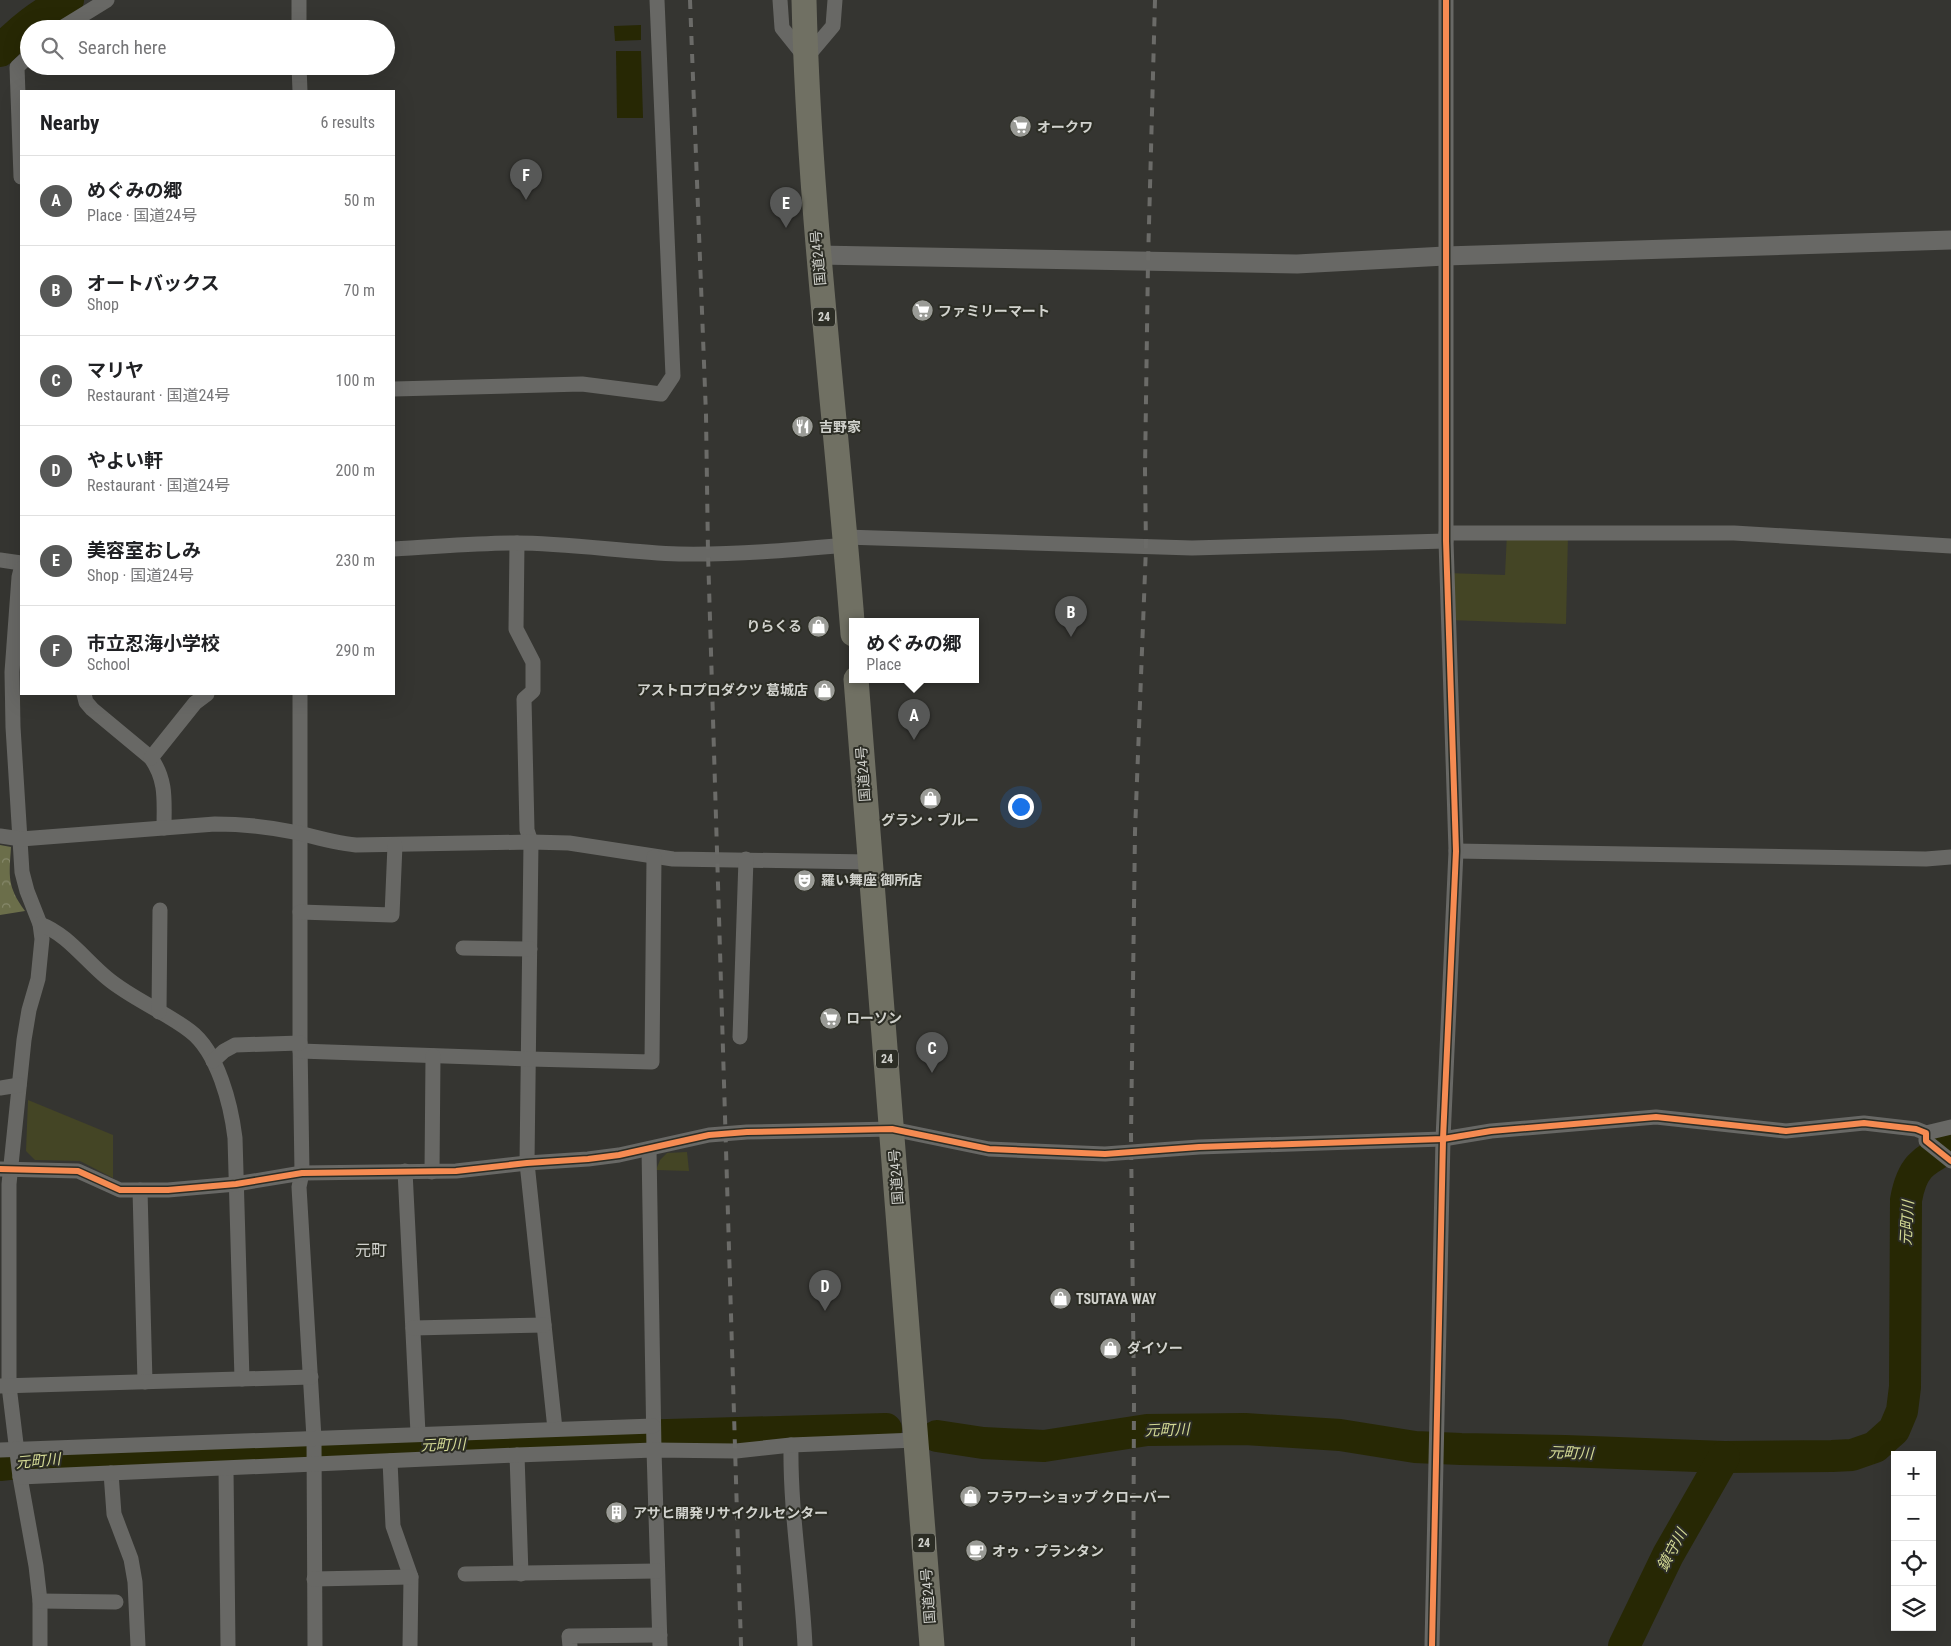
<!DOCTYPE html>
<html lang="en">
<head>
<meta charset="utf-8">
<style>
	body { margin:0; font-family:"Roboto Condensed","Noto Sans JP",sans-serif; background:#f2f2f2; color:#202124 }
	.controls { position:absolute; right:15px; bottom:15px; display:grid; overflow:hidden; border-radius:0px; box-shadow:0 5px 20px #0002 }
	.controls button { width:45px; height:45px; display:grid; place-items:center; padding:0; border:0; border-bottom:1px solid #e0e0e0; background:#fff; color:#202124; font:25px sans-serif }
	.you { position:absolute; left:1020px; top:806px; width:18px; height:18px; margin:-12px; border:4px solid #fff; border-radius:50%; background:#1a73e8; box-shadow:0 0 0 8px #1a73e833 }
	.badge { display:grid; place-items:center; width:32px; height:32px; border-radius:50%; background:#575857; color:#fff; font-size:16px; font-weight:700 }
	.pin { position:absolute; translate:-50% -41px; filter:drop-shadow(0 1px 2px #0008) }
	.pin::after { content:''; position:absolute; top:26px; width:18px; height:15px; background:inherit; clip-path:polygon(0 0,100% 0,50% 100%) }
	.popup { position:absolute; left:849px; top:618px; width:130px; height:65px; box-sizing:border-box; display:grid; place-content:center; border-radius:0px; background:#fff; filter:drop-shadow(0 1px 4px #0005); font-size:16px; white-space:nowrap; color:#757577 }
	.popup b { font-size:19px; color:#202124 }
	.popup::after { content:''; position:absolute; left:50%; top:100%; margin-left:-10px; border:10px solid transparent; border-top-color:#fff }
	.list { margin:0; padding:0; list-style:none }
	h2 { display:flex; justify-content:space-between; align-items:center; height:65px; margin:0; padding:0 20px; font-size:21px }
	h2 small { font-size:16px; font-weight:400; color:#757577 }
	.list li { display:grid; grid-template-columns:32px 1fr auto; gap:15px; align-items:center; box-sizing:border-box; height:90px; padding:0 20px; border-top:1px solid #e0e0e0 }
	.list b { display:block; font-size:19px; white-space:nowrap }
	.list p { margin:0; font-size:16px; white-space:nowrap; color:#757577 }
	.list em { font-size:16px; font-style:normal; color:#757577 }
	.icon { flex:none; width:28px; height:28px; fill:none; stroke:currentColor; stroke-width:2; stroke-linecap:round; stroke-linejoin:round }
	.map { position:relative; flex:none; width:1951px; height:1646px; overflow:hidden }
	.search { position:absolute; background:#fff; box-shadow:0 5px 20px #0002; left:20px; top:20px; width:375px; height:55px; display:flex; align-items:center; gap:12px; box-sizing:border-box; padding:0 18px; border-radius:28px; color:#757577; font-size:19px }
	.panel { position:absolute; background:#fff; box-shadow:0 5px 20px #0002; left:20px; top:90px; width:375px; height:605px; border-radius:0px }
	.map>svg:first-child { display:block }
</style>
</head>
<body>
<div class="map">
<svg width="1951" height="1646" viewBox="0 0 1951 1646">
	<defs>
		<pattern id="forest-crowns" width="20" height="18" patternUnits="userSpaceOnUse" patternTransform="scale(1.25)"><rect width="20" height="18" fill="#6b6e4a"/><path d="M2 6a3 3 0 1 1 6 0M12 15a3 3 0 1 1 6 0" fill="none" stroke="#86886b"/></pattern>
	</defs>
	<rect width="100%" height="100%" fill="#353531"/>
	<path fill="url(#forest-crowns)" d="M0,845L11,847C9,877 7,886 25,911L0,915Z"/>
	<g fill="#444525">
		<polygon points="1507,533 1568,534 1566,624 1449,620 1447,573 1505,575"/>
		<polygon points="28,1100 113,1135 113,1178 80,1161 35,1160 26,1151"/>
		<polygon points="687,1152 689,1171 656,1170 660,1160 667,1153"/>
	</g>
	<g fill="#272804">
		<polygon points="641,25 641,40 615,41 614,26"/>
		<polygon points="616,51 641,51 643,118 617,118"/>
	</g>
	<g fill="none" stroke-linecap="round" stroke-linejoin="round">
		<g stroke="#272804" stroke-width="32">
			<path d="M0,51C21,29 40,14 68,0"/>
			<path d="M937,1436L983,1443L1044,1446L1147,1430L1245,1429L1340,1435L1415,1447L1461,1449L1565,1451L1724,1457L1832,1456L1852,1455L1875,1447L1894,1430L1902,1411L1905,1387L1906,1200C1912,1166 1923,1161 1951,1146"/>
			<polyline points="0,1465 45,1460 120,1458 443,1446 633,1436 886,1429"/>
			<polyline points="1624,1646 1668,1555 1724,1457"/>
		</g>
		<g stroke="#686865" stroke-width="15">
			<polyline points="299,0 299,29"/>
			<polyline points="780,0 782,28 806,58 833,26 835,0"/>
			<polyline points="60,29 107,0"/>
			<polyline points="299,66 300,91"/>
			<polyline points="21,177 17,67 29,56"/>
			<polyline points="394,389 582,384 661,394 673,376 657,0"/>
			<polyline points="1446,533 1734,533 1951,546"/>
			<polyline points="845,537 1192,548 1446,541"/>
			<polyline points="517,543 516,629 533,662 533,691 524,699 527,830 531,842 527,1163 555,1429"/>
			<path d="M394,549C434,547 475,543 515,543C570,543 624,552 679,554C735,555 791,550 846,545"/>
			<polyline points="0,560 21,563"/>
			<polyline points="21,569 19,577 12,672 13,727 22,872 27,891 40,924 42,939 38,979 29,1010 24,1040 9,1184 9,1386 20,1477 36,1566 40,1601 40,1646"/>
			<path d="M84,694L86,702L92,709L151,758C167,781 164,801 164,828"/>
			<polyline points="300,694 300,1043 302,1173 299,1187 314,1438 315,1646"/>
			<polyline points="151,758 195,703 207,694"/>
			<path d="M0,836L21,839L215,824C244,824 271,827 299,833C318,838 336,843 356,845L531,842L569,843L673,859L870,862"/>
			<polyline points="1456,851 1926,859 1951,857"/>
			<polyline points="300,912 392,915 395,845"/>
			<path d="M40,924C67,934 85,960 107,978C132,999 164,1011 190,1031C218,1052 231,1105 235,1138L242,1379"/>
			<polyline points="463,948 530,949"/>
			<polyline points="159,1012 160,910"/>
			<polyline points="740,1037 746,859"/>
			<polyline points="300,1051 529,1059 652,1062 654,857"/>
			<polyline points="213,1061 224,1051 235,1045 300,1043"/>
			<polyline points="0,1088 19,1085"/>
			<polyline points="1926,1133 1951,1127"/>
			<polyline points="649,1149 654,1450 660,1646"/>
			<polyline points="0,1169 78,1171 120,1190 168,1190 236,1184 302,1173 456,1171 527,1163 588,1159 619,1155 709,1135 747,1132 892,1129 989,1149 1105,1154 1199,1147 1443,1139 1491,1131 1656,1117 1786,1131 1864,1123 1916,1129 1926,1133 1926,1141 1951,1161"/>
			<polyline points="405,1171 418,1433"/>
			<polyline points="432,1172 433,1056"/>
			<polyline points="140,1190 145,1382"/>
			<polyline points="413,1328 544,1325"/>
			<polyline points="0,1386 311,1377"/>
			<path d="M791,1445C790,1513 802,1579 805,1646"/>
			<polyline points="0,1450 653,1426"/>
			<polyline points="517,1455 521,1574"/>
			<polyline points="390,1461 393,1526 411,1577 410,1646"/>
			<polyline points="226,1469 228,1646"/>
			<polyline points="111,1473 114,1514 131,1559 135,1582 138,1646"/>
			<polyline points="20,1477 517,1455 654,1450 736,1451 791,1445 916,1440"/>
			<polyline points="465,1574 657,1571"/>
			<polyline points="314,1579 411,1577"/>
			<polyline points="40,1601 116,1602"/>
			<polyline points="570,1646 569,1636 660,1635"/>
			<polyline points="1432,1646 1443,1139 1456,851 1446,541 1446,0"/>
		</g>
		<polyline stroke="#686865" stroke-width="19" points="818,255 1297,264 1445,256 1951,240"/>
		<g stroke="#707063" stroke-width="25">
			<path d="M804,0C809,212 837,423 853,634"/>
			<polyline points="856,679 932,1646"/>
		</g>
		<g stroke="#6b6b68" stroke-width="4" stroke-dasharray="9 9" stroke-linecap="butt">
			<polyline points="690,0 706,415 708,553 741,1646"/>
			<polyline points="1133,1646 1134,1399 1131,1135 1135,832 1146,547 1145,470 1148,262 1155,0"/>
		</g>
		<defs>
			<g id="cycleway">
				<polyline points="0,1169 78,1171 120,1190 168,1190 236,1184 302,1173 456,1171 527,1163 588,1159 619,1155 709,1135 747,1132 892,1129 989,1149 1105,1154 1199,1147 1443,1139 1491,1131 1656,1117 1786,1131 1864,1123 1916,1129 1926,1133 1926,1141 1951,1161"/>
				<polyline points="1432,1646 1443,1139 1456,851 1446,541 1446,0"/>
			</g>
		</defs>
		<use href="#cycleway" stroke="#2c2d25" stroke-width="9"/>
		<use href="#cycleway" stroke="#f68b52" stroke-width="6"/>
	</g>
	<defs>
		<symbol id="supermarket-disc" viewBox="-11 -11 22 22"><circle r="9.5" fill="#9a9b96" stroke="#2c2d25"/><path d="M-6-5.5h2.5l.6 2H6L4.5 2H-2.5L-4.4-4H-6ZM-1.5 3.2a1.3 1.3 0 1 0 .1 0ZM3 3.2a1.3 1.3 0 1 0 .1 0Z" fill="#fff"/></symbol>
		<symbol id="restaurant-disc" viewBox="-11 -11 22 22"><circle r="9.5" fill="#9a9b96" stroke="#2c2d25"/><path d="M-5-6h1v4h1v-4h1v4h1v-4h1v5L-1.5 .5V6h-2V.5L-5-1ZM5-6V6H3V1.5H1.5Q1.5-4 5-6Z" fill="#fff"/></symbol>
		<symbol id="shop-disc" viewBox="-11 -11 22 22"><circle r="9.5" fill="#9a9b96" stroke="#2c2d25"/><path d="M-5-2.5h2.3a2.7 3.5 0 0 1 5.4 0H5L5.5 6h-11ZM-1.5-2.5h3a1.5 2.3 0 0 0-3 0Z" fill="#fff"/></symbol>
		<symbol id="theatre-disc" viewBox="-11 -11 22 22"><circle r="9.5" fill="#9a9b96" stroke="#2c2d25"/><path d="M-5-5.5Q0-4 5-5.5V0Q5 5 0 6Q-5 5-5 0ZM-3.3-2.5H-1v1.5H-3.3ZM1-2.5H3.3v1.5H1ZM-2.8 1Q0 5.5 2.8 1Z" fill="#fff"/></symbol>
		<symbol id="building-disc" viewBox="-11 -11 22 22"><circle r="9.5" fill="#9a9b96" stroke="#2c2d25"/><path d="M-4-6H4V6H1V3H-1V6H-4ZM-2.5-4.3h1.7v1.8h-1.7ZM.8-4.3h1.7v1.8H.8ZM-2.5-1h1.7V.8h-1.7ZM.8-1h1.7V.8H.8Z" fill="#fff"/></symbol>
		<symbol id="cafe-disc" viewBox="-11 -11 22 22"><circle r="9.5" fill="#9a9b96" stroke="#2c2d25"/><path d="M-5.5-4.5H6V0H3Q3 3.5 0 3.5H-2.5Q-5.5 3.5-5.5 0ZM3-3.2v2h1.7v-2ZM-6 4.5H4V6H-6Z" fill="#fff"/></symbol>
	</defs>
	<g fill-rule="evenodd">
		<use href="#supermarket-disc" x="1008" y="114" width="25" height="25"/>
		<use href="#supermarket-disc" x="910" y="298" width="25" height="25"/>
		<use href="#restaurant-disc" x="790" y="414" width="25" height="25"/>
		<use href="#shop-disc" x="806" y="614" width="25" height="25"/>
		<use href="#shop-disc" x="812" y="678" width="25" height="25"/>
		<use href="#shop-disc" x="918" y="786" width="25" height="25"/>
		<use href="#theatre-disc" x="792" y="868" width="25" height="25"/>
		<use href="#supermarket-disc" x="818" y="1006" width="25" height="25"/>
		<use href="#shop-disc" x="1048" y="1286" width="25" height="25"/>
		<use href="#shop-disc" x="1098" y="1336" width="25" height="25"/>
		<use href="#shop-disc" x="958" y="1484" width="25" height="25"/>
		<use href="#building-disc" x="604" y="1500" width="25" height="25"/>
		<use href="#cafe-disc" x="964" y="1538" width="25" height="25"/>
	</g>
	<g text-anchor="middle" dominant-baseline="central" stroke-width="4" stroke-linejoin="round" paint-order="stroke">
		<g fill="#2c2d25" stroke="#a0a09b" stroke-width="1">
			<rect x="813" y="307.5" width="22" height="19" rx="4"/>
			<rect x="876" y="1049.5" width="22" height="19" rx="4"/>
			<rect x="913" y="1533.5" width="22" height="19" rx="4"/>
		</g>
		<g font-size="12" font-weight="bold" fill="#d1d2cd">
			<text x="824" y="317">24</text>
			<text x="887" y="1059">24</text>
			<text x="924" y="1543">24</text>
		</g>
		<g font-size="14" font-weight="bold" fill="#d1d2cd" stroke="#2c2d25" text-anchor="start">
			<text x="1037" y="127">オークワ</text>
			<text x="938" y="311">ファミリーマート</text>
			<text x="819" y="427">吉野家</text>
			<text x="802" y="626" text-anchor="end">りらくる</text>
			<text x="808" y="690" text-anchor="end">アストロプロダクツ 葛城店</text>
			<text x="930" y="820" text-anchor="middle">グラン・ブルー</text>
			<text x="821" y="880">羅い舞座 御所店</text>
			<text x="846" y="1018">ローソン</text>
			<text x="1076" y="1299">TSUTAYA WAY</text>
			<text x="1127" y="1348">ダイソー</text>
			<text x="986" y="1497">フラワーショップ クローバー</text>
			<text x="633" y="1513">アサヒ開発リサイクルセンター</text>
			<text x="992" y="1551">オゥ・プランタン</text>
		</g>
		<g font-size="14" fill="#d1d2cd" stroke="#2c2d25">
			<text transform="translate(818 258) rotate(-95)">国道24号</text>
			<text transform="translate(863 774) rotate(-94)">国道24号</text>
			<text transform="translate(896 1177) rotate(-94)">国道24号</text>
			<text transform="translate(928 1596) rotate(-94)">国道24号</text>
		</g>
		<g font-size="15" font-style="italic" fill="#d4da95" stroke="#2c2d25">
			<text transform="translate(1907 1223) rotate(-87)">元町川</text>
			<text transform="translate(1167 1430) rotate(-2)">元町川</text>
			<text transform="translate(443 1445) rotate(-2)">元町川</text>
			<text transform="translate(1571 1453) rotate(2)">元町川</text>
			<text transform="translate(38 1461) rotate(-5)">元町川</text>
			<text transform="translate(1672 1550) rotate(-62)">鎮守川</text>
		</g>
		<g font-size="16" fill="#d1d2cd" stroke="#2c2d25">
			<text x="371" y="1250">元町</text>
		</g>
	</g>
</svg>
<div class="controls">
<button>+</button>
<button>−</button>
<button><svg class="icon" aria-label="locate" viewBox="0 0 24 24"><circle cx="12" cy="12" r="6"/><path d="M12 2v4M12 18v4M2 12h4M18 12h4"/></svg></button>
<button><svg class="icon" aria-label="layers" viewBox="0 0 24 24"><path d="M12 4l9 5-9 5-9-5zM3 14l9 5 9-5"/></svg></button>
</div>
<div class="you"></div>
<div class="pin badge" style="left:914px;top:740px">A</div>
<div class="popup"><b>めぐみの郷</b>Place</div>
<div class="pin badge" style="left:1071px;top:637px">B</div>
<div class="pin badge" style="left:932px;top:1073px">C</div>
<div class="pin badge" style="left:825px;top:1311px">D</div>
<div class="pin badge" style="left:786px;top:228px">E</div>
<div class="pin badge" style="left:526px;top:200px">F</div>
<div class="search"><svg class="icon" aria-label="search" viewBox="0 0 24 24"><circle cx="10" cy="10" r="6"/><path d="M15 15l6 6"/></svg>Search here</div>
<section class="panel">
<h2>Nearby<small>6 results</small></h2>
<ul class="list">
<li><span class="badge">A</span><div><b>めぐみの郷</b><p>Place · 国道24号</p></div><em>50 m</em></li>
<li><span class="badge">B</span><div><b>オートバックス</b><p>Shop</p></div><em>70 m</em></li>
<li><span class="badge">C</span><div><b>マリヤ</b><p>Restaurant · 国道24号</p></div><em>100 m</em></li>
<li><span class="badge">D</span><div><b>やよい軒</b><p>Restaurant · 国道24号</p></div><em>200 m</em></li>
<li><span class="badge">E</span><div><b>美容室おしみ</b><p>Shop · 国道24号</p></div><em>230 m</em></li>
<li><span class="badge">F</span><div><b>市立忍海小学校</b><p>School</p></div><em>290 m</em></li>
</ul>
</section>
</div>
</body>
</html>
